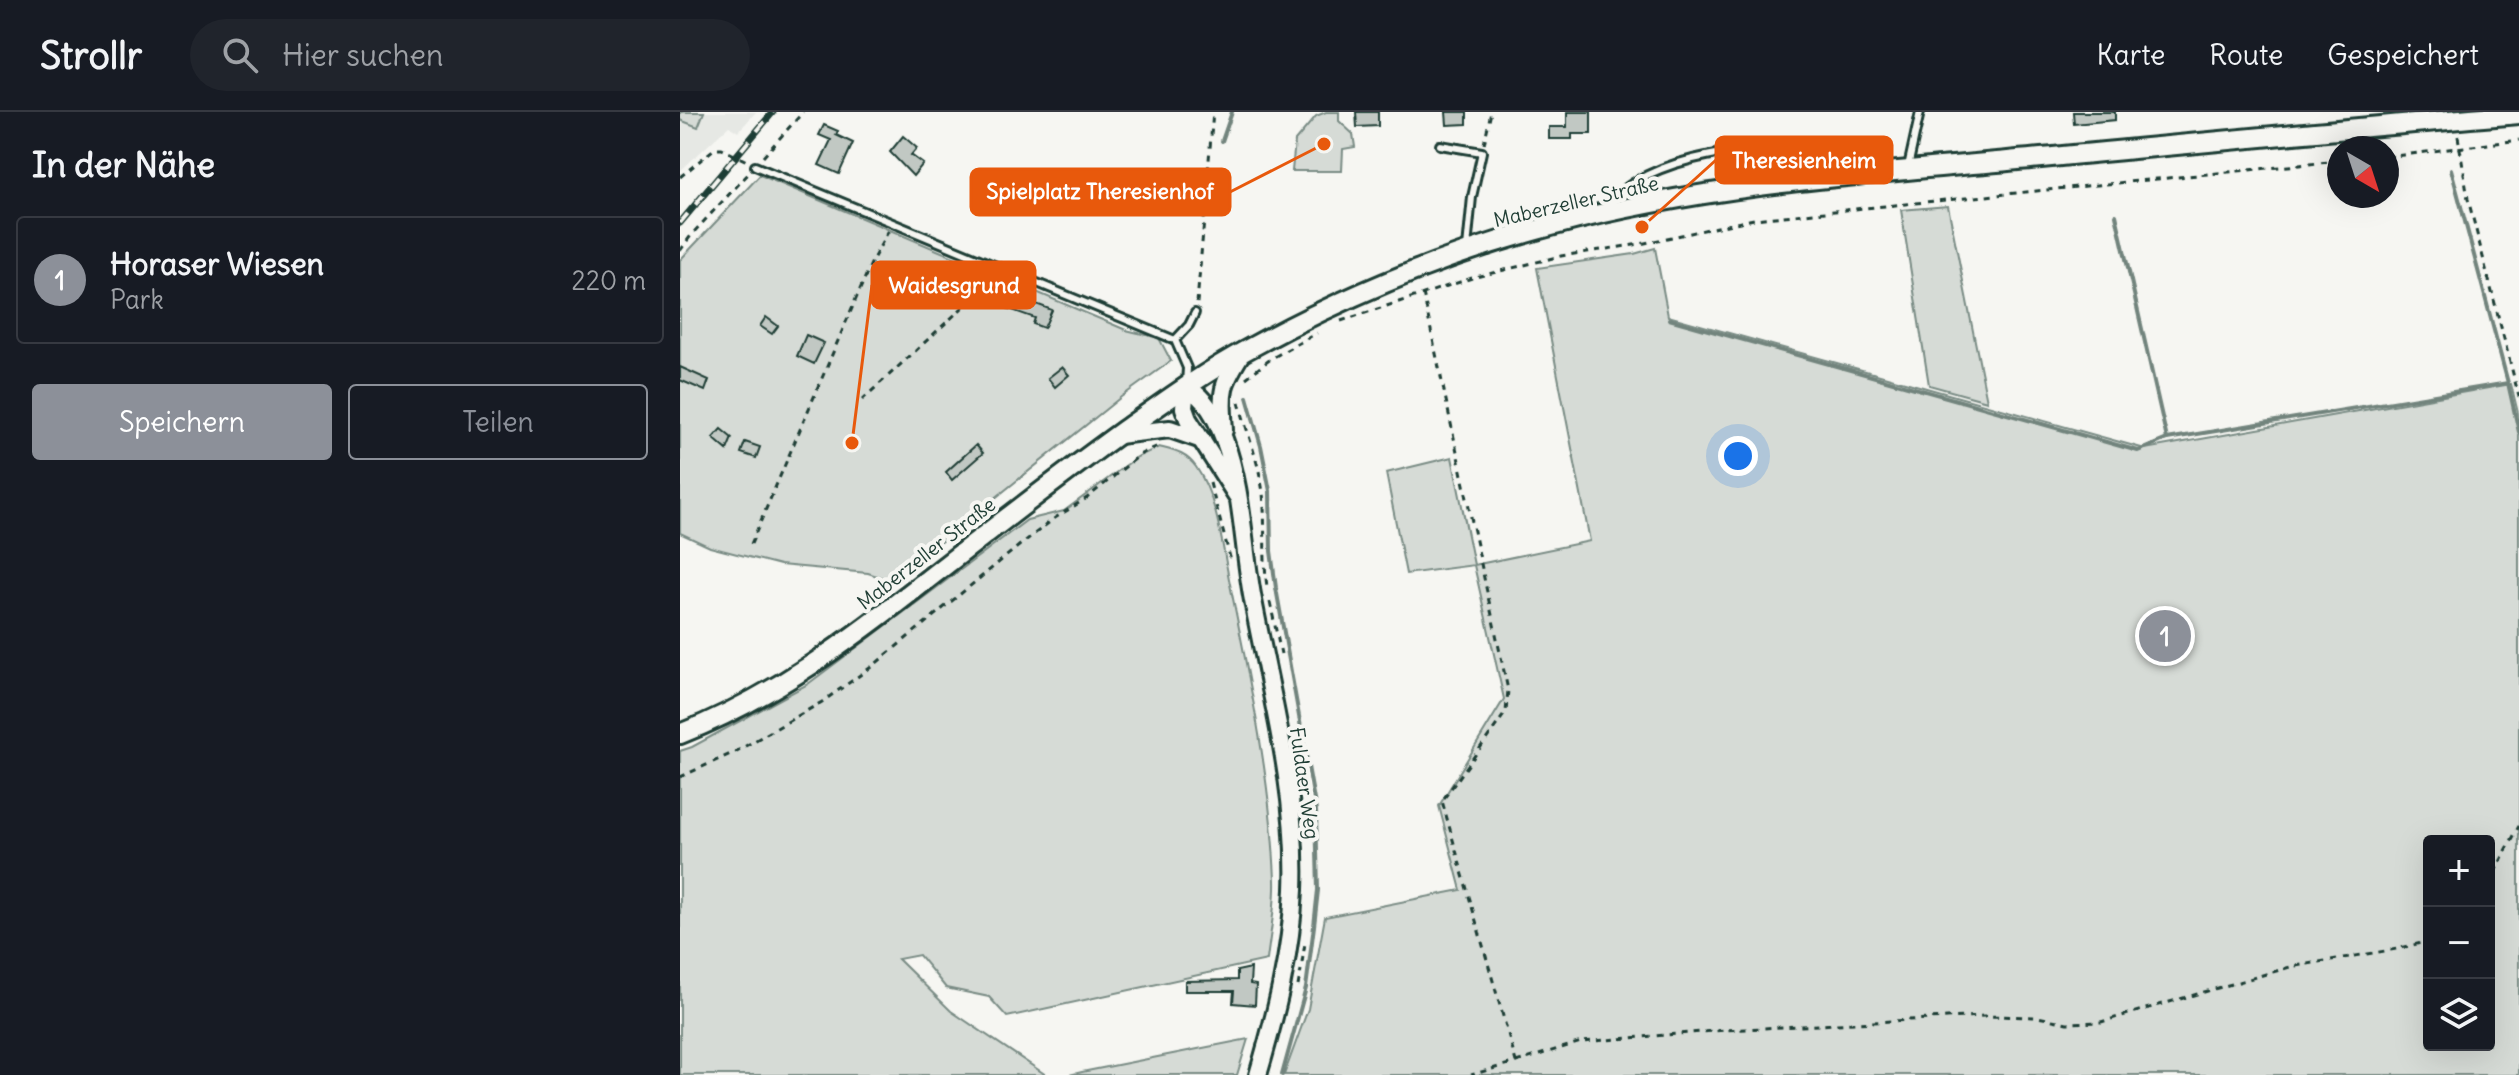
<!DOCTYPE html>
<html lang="de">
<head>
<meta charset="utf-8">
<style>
	body { margin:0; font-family:Delius,sans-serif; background:#20242c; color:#f1f3f6 }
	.controls { position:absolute; right:24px; bottom:24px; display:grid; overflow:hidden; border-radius:8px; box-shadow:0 8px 32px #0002 }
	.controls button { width:72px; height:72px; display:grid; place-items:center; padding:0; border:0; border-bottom:2px solid #363941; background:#171b24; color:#f1f3f6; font:40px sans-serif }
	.compass { position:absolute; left:1647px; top:24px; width:72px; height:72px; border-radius:50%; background:#171b24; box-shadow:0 8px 32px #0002; rotate:141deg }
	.you { position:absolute; left:1058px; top:344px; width:28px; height:28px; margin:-20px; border:6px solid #fff; border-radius:50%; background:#1a73e8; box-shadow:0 0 0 12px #1a73e833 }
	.badge { display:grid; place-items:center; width:52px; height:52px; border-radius:50%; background:#8c9099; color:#fff; font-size:26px; font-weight:700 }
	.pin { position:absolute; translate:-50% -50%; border:4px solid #fff; box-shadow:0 2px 8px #0006 }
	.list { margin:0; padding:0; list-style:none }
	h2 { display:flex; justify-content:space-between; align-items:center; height:104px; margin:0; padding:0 32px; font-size:34px }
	h2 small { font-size:26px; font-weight:400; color:#9ea1a6 }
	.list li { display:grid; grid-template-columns:52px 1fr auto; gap:24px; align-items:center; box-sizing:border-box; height:128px; margin:0 16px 16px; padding:0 16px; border:2px solid #363941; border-radius:8px }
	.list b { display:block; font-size:30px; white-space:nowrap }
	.list p { margin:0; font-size:26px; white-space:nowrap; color:#9ea1a6 }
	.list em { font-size:26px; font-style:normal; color:#9ea1a6 }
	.actions { display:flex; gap:16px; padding:24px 32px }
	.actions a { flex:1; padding:18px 0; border:2px solid #8c9099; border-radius:8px; text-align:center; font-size:28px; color:#8c9099 }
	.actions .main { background:#8c9099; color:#fff }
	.icon { flex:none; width:44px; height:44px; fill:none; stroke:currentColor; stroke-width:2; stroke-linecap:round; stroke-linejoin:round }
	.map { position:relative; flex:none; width:1839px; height:963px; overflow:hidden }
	header { display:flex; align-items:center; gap:48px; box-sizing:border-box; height:112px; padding:0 40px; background:#171b24; border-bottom:2px solid #363941 }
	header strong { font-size:38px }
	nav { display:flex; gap:44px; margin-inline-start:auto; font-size:28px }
	.search { width:560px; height:72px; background:#20242c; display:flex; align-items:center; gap:20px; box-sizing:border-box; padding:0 28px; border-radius:44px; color:#9ea1a6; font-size:30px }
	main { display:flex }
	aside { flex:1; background:#171b24 }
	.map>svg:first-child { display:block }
</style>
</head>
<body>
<header>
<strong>Strollr</strong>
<div class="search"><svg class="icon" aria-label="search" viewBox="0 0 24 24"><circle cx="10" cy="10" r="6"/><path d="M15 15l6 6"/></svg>Hier suchen</div>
<nav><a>Karte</a><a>Route</a><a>Gespeichert</a></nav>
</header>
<main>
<aside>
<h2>In der Nähe<small></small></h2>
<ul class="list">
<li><span class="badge">1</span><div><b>Horaser Wiesen</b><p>Park</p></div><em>220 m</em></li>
</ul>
<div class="actions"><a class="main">Speichern</a><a>Teilen</a></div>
</aside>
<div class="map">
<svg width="1839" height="963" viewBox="0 0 1839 963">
	<rect width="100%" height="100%" fill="#f6f6f2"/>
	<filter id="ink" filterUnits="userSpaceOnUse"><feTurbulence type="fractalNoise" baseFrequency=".0125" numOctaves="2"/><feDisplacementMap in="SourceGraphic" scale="16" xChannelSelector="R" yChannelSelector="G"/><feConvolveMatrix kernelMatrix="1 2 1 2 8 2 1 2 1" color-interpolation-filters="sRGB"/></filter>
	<g filter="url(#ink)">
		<polygon fill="#e6e8e4" points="0,0 76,0 58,20 49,14 0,59"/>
		<g fill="#d6dbd6" stroke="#7a8c85" stroke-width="2" fill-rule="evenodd">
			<polygon points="0,0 24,0 18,15 0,8"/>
			<polygon points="646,0 659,0 659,9 673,22 675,35 663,37 662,59 612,59 615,29 636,4"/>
			<polygon points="80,63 446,218 479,226 491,249 441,285 212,469 188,461 100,453 30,435 0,421 0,148"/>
			<polygon points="1268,94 1307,289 1249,273 1221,98"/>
			<path d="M975,136L988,204L1465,337L1831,272L1839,305V963H604L628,897L645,805L781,778L759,694L824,587L794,453L726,462L706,361L772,345L794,453L910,429L857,156L954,142ZM1749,729H1809V933H1749Z"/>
			<path d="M479,335C494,339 506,341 516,355C538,387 542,434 550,472C570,569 591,669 595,768C596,794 590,822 587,848L327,905L309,885L266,876L239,843L218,847L271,899L366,963H0V639L12,635L128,572L347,408L384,399L457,345Z"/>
			<polygon points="568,927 557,963 389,963 402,960"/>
		</g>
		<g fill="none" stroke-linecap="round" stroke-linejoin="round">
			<g stroke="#72847d" stroke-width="4">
				<polyline points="542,29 552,0"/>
				<polyline points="1771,57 1828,271"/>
				<polyline points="1436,103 1487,327"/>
				<polyline points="989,207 1458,339 1487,327 1828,271 1839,320"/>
				<polyline points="567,285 581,334 590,379 591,439 596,476 636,699 638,778 634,814 626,876 602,963"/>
			</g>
		</g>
		<g fill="#c1c8c3" stroke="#1f3d34" stroke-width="2">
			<polygon points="676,0 698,0 698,14 677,15"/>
			<polygon points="766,0 787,0 787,12 767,13"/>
			<polygon points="887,0 911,0 911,22 892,22 892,27 869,27 869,15 887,15"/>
			<polygon points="1393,0 1435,0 1435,8 1394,12"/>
			<polygon points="144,13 158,19 156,23 173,31 159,62 139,53 151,28 139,23"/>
			<polygon points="223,24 237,36 231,43 243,52 233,64 210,40"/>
			<polygon points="317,177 372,198 364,216 353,212 355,206 312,191"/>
			<polygon points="86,205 98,214 92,222 80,214"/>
			<polygon points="126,223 144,231 134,252 117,244"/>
			<polygon points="0,255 29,268 25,279 0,268"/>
			<polygon points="382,255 389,263 375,275 368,266"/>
			<polygon points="41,317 52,326 47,338 33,326"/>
			<polygon points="65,330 80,335 76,346 61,341"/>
			<polygon points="296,333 303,341 272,368 266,360"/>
			<polygon points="571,856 570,872 576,873 575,893 553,891 554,879 505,879 505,869 557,868 557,859"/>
		</g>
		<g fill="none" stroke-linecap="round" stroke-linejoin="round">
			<defs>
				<g id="service">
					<polyline points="760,33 802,40 792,85 787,136"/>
					<polyline points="75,54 495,228 507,256 506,272"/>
					<polyline points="1228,55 1240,0"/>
					<path d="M928,96C959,42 1092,29 1148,39C1158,41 1167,46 1176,51L1180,59"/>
					<polyline points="495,228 509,213 515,201"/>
				</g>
				<g id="secondary">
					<path d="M544,318C541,277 541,274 563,239"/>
					<polyline points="438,323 490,317 522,328"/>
					<path d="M557,384L508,307L504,296L506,274C527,288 535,303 544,327C562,374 563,433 572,483C590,580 618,678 614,778C611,842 596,902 578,963"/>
				</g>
				<path id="primary" d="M0,622C95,585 173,526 253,463C316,414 379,365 444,318C485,289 525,260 570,236C667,183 768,141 875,113C1033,71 1199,61 1361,46C1520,31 1679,15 1839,2"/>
			</defs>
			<use href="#service" stroke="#1f3d34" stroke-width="12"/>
			<use href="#secondary" stroke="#1f3d34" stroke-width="22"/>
			<use href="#primary" stroke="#1f3d34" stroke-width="24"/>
			<g stroke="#1f3d34" stroke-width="3" stroke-dasharray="6 6" stroke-linecap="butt">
				<polyline points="1778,24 1788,87 1839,285"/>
				<polyline points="804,32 811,0"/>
				<polyline points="83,45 123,0"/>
				<polyline points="1707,45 1839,28"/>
				<polyline points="0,65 34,37 42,37 67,49"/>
				<polyline points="0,139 12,122 70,60"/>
				<polyline points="743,181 828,578 826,600 762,689 836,950 791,963"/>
				<polyline points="517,191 533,0"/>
				<polyline points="661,209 792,166 881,144 960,132 1074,107 1659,49"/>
				<polyline points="566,266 592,246 637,221"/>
				<polyline points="182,288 318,163"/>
				<path d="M559,290C567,321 579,350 583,381C586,413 583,444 587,475"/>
				<polyline points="530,371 551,449"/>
				<polyline points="71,432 193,147 209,118"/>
				<polyline points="590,490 601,542"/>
				<polyline points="0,665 55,640 142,590 194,553 340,433 375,406 407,386 461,342 478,334"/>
				<polyline points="1809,771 1839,714"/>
				<polyline points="622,851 625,831"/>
				<polyline points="618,874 621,858"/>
				<polyline points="836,950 901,930 1046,918 1304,904 1358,905 1387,911 1421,910 1610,855 1717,837 1749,829"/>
			</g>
			<use href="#service" stroke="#f6f6f2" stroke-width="6"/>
			<use href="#secondary" stroke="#f6f6f2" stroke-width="16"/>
			<use href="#primary" stroke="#f6f6f2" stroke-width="18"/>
			<defs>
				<polyline id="rail" points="0,111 93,0"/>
			</defs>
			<use href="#rail" stroke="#1f3d34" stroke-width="7"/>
			<use href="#rail" stroke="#f6f6f2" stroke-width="4" stroke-dasharray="12" stroke-linecap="butt"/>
		</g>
	</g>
	<g text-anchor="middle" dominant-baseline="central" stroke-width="8" stroke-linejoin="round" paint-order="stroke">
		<g font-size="20" fill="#1f3d34" stroke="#f6f6f2">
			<text transform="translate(896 89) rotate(-13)">Maberzeller Straße</text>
			<text transform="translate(246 441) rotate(-38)">Maberzeller Straße</text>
			<text transform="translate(625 671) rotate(82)">Fuldaer Weg</text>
		</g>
	</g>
	<path fill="none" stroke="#e8590c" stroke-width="3" d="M962 115L1036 48M644 32L550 80M172 331L192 173"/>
	<g fill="#e8590c" stroke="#f6f6f2" stroke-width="3">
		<circle cx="962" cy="115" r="8"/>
		<circle cx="644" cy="32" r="8"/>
		<circle cx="172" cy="331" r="8"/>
	</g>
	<g fill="#e8590c" stroke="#e8590c" stroke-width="3">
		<rect x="1036" y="25" width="176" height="46" rx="8"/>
		<rect x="291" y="57" width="259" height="46" rx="8"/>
		<rect x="192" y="150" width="163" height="46" rx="8"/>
	</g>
	<g font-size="22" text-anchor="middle" font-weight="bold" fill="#fff">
		<text x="1124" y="56">Theresienheim</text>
		<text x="420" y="87">Spielplatz Theresienhof</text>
		<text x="274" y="181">Waidesgrund</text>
	</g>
</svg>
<div class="controls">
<button>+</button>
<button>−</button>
<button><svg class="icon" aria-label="layers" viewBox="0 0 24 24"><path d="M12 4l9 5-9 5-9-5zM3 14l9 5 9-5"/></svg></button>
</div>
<svg class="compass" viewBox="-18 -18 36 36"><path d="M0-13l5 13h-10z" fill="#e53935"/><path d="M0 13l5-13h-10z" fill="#9ea1a6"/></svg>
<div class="you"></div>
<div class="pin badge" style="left:1485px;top:524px">1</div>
</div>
</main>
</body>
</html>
